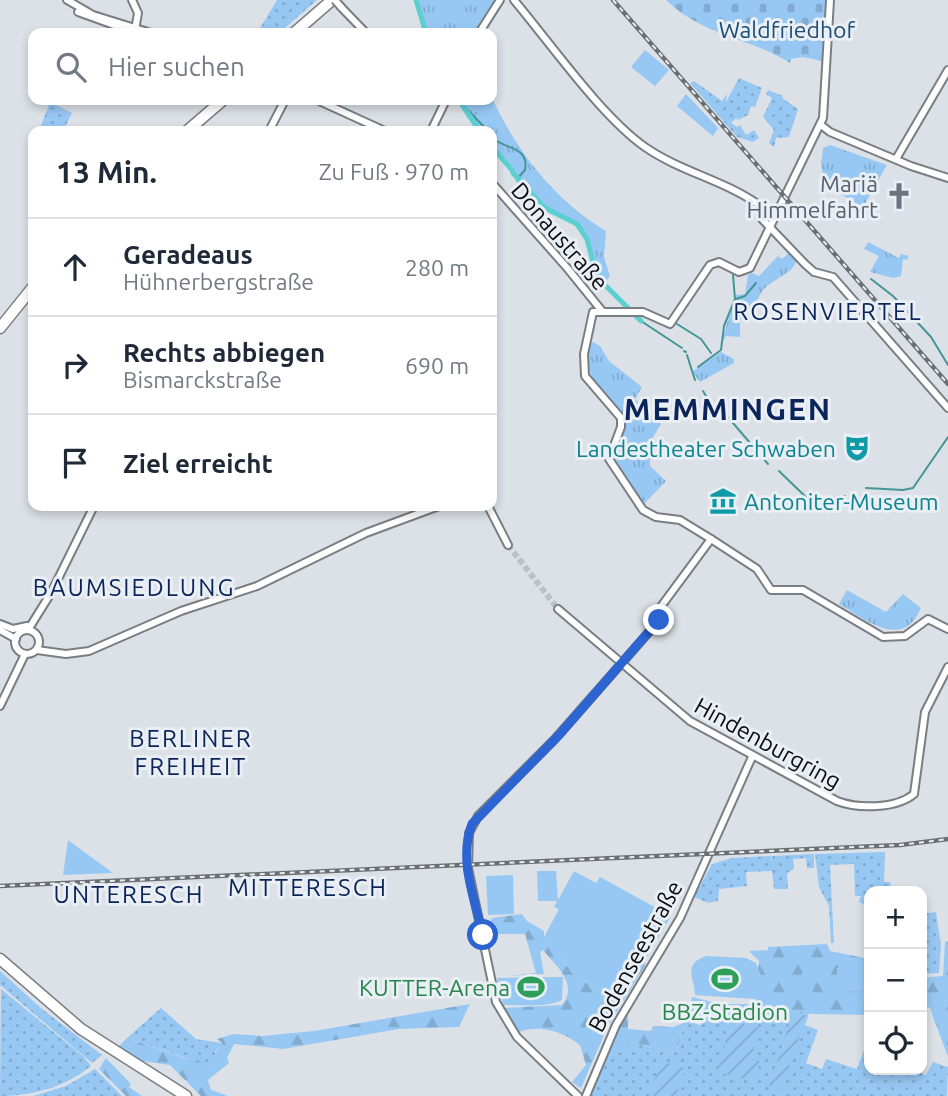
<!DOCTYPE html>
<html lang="de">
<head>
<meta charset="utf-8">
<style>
	body { margin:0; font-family:Ubuntu,sans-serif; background:#f2f2f3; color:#1f2937 }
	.controls { position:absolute; right:21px; bottom:21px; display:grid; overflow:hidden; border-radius:14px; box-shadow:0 4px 10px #0003 }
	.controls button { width:63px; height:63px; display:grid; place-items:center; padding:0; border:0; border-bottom:2px solid #e0e1e3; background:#fff; color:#1f2937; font:35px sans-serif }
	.stop { position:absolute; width:21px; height:21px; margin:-16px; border:5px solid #2c64d2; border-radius:50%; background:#fff }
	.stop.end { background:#2c64d2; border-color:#fff; box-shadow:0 2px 7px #0008 }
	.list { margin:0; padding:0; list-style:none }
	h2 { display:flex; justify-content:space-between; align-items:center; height:91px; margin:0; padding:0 28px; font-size:30px }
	h2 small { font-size:23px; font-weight:400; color:#747a83 }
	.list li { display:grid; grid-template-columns:46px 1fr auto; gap:21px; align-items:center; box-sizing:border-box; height:98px; padding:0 28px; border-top:2px solid #e0e1e3 }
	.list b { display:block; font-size:26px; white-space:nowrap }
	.list p { margin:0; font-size:23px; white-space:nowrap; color:#747a83 }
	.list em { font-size:23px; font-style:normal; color:#747a83 }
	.icon { flex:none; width:38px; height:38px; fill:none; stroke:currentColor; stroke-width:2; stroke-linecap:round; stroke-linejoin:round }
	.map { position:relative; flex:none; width:948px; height:1096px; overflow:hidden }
	.search { position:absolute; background:#fff; box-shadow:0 4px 10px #0003; left:28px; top:28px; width:469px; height:77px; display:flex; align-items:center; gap:18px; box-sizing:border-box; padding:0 24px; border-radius:14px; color:#747a83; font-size:26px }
	.panel { position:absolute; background:#fff; box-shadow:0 4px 10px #0003; left:28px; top:126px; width:469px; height:385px; border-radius:14px }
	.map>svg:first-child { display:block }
</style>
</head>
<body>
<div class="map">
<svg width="948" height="1096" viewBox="0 0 948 1096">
	<defs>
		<pattern id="grass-dots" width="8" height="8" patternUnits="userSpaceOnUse" patternTransform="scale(1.75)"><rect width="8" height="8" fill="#97c8f3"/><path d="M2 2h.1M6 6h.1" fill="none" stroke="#81abcf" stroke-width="1.8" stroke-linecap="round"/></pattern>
		<pattern id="forest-firs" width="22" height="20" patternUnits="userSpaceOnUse" patternTransform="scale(1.75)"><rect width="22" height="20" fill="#97c8f3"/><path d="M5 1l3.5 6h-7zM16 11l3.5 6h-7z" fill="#81abcf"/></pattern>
		<pattern id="cemetery-stones" width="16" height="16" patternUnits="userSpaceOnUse" patternTransform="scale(1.75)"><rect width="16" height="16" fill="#97c8f3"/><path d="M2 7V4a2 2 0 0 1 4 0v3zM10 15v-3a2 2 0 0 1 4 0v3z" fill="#81abcf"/></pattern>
		<pattern id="park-tufts" width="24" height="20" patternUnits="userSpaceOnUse" patternTransform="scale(1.75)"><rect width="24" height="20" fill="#97c8f3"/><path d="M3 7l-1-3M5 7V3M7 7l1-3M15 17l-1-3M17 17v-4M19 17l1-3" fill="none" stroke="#81abcf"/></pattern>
		<pattern id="garden-furrows" width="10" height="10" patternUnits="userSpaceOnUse" patternTransform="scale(1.75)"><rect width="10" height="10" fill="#97c8f3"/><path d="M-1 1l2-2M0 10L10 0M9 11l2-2" fill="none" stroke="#81abcf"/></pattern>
	</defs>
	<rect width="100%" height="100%" fill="#dce1e7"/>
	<g fill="url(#grass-dots)">
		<polygon points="277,0 317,0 279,33 257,33"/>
		<polygon points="739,78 762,88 755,107 751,106 748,115 738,120 736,118 731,123 737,127 740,125 746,135 754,130 759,138 753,142 737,137 690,83 694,81 722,101 727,94 726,102"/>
		<polygon points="768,90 783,96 782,98 798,109 789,137 776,138 774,147 769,143 774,130 763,117 772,98 766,94"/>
		<polygon points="50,102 72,113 63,131 39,131"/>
		<polygon points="885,852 884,882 890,882 893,891 869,891 869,906 859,902 861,896 855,896 854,864 830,865 834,943 831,943 829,906 819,887 815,854"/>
		<polygon points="814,854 814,868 807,868 806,858 793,859 794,869 787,873 788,889 774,889 772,871 746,872 747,886 719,889 718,901 708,903 694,897 712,864 732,858 771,856 772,862 772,856"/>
		<polygon points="936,912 941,945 939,973 922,974 922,914"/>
		<polygon points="0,971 42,1009 102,1055 92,1063 0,985"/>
		<path d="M1,989L83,1056L91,1066C66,1087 32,1096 0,1096Z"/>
		<polygon points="749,1004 809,1013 805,1025 818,1030 806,1063 822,1069 826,1059 857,1069 869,1036 869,1070 913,1070 926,1075 933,1062 948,1067 947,1096 589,1096 605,1053 611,1056 627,1049 627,1044 633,1043 676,1052 683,1029 691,1022 699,1025 747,1012"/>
		<polygon points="161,1008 196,1039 222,1043 215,1052 215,1064 209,1066 127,1038"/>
		<polygon points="95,1069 122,1096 33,1096 66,1086"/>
	</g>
	<g fill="url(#forest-firs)">
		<path d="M522,914L527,921L544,931V939C566,952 559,959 573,973C586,985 609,994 626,992L644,961L646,964L608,1026L581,1088L572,1082L586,1065L580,1045C563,1031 538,1024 519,1032L505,1008L562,1005C579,984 556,966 543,950L540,952L544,974L507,976L536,973L525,934H492L490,922L492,918Z"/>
		<polygon points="948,941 948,1057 930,1008 925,1007 922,1014 922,978 943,976 945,942"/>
		<polygon points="827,944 830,951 869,959 869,1015 814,1014 757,1005 754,999 759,961 749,951 768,950 768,947"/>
		<polygon points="692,997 720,1004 749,1004 748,1012 707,1024 691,1022 683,1029 676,1052 633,1043 628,1044 627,1049 611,1056 605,1053 628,1010 628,1029 651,1031 653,1026 673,1027 686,1022"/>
		<polygon points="470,1004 459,1027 399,1029 283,1049 234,1044 227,1058 229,1063 208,1080 211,1090 228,1096 201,1096 170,1065 135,1060 116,1049 127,1038 187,1059 193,1058 209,1066 215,1064 212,1058 222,1043 217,1039 233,1034 262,1036 314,1031"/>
		<polygon points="106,1058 131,1084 129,1087 142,1096 126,1096 99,1069"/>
	</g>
	<path fill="url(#cemetery-stones)" d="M666,0H825L823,61L803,57L791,59L790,63C751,38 703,36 666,0Z"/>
	<g fill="url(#park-tufts)">
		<polygon points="415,0 494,0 473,33 423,33"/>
		<path d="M492,98C517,152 555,200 606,231L604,257L610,276L606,281C591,272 591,242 580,228C570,213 555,219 543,209C534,201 531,190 519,187L510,169L492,152V131H476L456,100Z"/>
		<polygon points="830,145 887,165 863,207 825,185 821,164 823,148"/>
		<polygon points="868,242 899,258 901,254 909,256 907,260 903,259 901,276 893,278 870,272 879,256 864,249"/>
		<path d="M790,252L797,260C792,274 775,278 764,289C759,295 756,303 752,309L749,308L740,321V337L726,336L720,346L736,295L745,294L748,275L752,273L759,276L778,256L782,259Z"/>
		<path d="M593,342L600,346L609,361L642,387L635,399L661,424L650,442V466L666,481L644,504L612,457L625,425L623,417C602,392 583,380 589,344Z"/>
		<polygon points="721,352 734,359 734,363 700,382 692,372"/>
		<path d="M847,590L886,612L903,594L921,608C903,651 866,620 839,604Z"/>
	</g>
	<g fill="url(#garden-furrows)">
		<polygon points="793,1012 807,1016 781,1090 769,1086"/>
		<polygon points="731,1021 759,1027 751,1059 760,1061 755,1082 717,1072"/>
		<polygon points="661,1061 685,1068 676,1096 649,1096"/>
	</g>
	<g fill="#97c8f3">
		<polygon points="645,50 669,70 655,86 631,67"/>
		<polygon points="686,94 718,128 713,136 677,106"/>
		<polygon points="68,840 113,873 63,875"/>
		<path d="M537,871H556L558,900L574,871L596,883L600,877L671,916L626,992C609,994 586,985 573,973C559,959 566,952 543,939L559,909L554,907L557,901H538Z"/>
		<polygon points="513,875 514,914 488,915 486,876"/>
		<path d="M707,956L746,958L756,963L761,976L754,999L695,995C695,978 681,964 707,956Z"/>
		<polygon points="807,957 822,962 811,996 791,989 793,984 798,986"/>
		<polygon points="837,968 869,968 869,992 837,991"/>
		<path d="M563,977L562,1000C545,1008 522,1005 503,1005L497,978Z"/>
	</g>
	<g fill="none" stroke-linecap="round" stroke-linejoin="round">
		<g stroke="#439596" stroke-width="2">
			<polyline points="462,104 488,131"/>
			<path d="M492,137C501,149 530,145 525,170L517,179"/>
			<polyline points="871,279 893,296 931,337 948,365"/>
			<polyline points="736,299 745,296 756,283"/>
			<polyline points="641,321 682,348"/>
			<polyline points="677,324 701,339 711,353"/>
			<polyline points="684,351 686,352"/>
			<polyline points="687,355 695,380"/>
			<polyline points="698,367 721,350 724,326 735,299 733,275"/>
			<polyline points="703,391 706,396"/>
			<polyline points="714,407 720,412"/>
			<polyline points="727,416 768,464"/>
			<polyline points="779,471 811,502 845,496"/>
			<polyline points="866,488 903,490 913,488 948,437"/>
		</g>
		<g stroke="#5cd0d1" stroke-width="5">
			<polyline points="416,0 426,33"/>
			<polyline points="459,100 480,131"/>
			<polyline points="492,147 512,170"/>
			<polyline points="513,173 545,208 577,224 587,239 595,270 605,285 641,321"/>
		</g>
		<polyline stroke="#bcc1c6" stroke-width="6" stroke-dasharray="6 3" stroke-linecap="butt" points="508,545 558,609"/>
		<defs>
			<g id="secondary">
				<polyline points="67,0 93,15 151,33"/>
				<polyline points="132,0 138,13 135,30"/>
				<path d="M514,0C551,44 601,116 645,147C681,172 724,180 759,205L762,219L805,264L814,272L833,277L948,408"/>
				<polyline points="830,0 823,118 750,268 739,272 719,262 710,265 670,324 643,312 593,312 584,354 585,376 621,418 621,427 609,459 643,510 656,517 680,520 711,539 757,569 771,590 803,590 883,637 905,636 928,619 948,629"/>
				<polyline points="341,7 366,33"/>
				<polyline points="78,12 136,33"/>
				<polyline points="479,33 500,0"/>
				<polyline points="317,100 385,131"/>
				<polyline points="821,125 830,132 911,166 948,178"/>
				<polyline points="269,131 285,100"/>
				<polyline points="431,131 446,100"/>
				<polyline points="896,159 948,70"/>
				<polyline points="492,183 568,269 602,311"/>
				<polyline points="488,506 508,545"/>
				<path d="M558,609L690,721L837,801C858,809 896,809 914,794L925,712L948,667"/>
				<circle cx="655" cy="619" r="4"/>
				<polyline points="654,616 711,539"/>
				<polyline points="0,624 13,629 27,626"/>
				<circle cx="27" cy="642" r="12"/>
				<polyline points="0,630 16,639"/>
				<polyline points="28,630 51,593 94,506"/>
				<polyline points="37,650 66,654 89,651 181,611 257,586 366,533 439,506"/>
				<polyline points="0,706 25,654"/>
				<polyline points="578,1096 517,1037 496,1002 468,868 469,833 478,816 554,740 657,623"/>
				<polyline points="586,1096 616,1025 680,918 752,757"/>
			</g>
			<g id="highway">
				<polyline points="294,33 332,0"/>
				<polyline points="187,131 223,100"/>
				<polyline points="0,328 33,287"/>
				<polyline points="0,959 81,1029 186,1096"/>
			</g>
		</defs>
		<use href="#secondary" stroke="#797e83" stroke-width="10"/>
		<use href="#highway" stroke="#797e83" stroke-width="13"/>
		<use href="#secondary" stroke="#fff" stroke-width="6"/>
		<use href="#highway" stroke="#fff" stroke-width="10"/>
		<defs>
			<g id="rail">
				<polyline points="613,0 948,384"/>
				<polyline points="0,886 900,845 948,839"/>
			</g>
		</defs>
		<use href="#rail" stroke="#6b6f72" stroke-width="4.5"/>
		<use href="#rail" stroke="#e9eff4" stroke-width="2" stroke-dasharray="5" stroke-linecap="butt"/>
		<defs>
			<polyline id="secondary-bridge" points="335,0 341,7"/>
		</defs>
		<use href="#secondary-bridge" stroke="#797e83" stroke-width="10" stroke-linecap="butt"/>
		<use href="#secondary-bridge" stroke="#fff" stroke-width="6"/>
	</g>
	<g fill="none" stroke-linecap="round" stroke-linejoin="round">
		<path stroke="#2c64d2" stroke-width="9" d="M483,935C475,900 458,860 472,824L560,734L659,620"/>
	</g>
	<defs>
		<symbol id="church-bare" viewBox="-9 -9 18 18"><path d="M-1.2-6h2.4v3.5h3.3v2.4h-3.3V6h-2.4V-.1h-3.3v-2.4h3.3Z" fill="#6b7280" stroke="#e9eff4" stroke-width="2.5" paint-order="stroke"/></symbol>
		<symbol id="theatre-bare" viewBox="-9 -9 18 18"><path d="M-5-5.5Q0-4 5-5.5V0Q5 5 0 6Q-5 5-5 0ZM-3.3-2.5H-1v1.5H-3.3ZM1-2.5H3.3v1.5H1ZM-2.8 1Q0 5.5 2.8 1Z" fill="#0f9aa8" stroke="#e9eff4" stroke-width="2.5" paint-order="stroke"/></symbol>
		<symbol id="museum-bare" viewBox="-9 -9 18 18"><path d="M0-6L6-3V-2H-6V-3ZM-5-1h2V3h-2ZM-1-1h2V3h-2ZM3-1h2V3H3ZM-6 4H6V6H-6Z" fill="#0f9aa8" stroke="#e9eff4" stroke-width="2.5" paint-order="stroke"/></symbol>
		<symbol id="stadium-bare" viewBox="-9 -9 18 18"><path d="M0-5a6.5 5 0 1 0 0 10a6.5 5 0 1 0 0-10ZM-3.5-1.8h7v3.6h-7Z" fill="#2e9e5b" stroke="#e9eff4" stroke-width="2.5" paint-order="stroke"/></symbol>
	</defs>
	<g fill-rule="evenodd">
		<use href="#church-bare" x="880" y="177" width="38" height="38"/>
		<use href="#theatre-bare" x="838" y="429" width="38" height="38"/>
		<use href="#museum-bare" x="704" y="482" width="38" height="38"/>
		<use href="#stadium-bare" x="706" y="960" width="38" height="38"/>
		<use href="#stadium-bare" x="512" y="968" width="38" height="38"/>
	</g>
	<g text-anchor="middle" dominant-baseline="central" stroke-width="6" stroke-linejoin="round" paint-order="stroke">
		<g font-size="23" fill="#1e4d73" stroke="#e9eff4">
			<text x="787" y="29">Waldfriedhof</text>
		</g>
		<g font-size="23" fill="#5b616d" stroke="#e9eff4" text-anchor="end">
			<text x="878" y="183">Mariä<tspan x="878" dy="26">Himmelfahrt</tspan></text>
		</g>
		<g font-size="23" fill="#0a0c0d" stroke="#e9eff4">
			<text transform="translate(560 236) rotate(49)">Donaustraße</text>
			<text transform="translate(768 743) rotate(29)">Hindenburgring</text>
			<text transform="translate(635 956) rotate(-61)">Bodenseestraße</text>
		</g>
		<g font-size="23" fill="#0d838f" stroke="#e9eff4" text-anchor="end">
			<text x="836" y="448">Landestheater Schwaben</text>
			<text x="744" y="501" text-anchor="start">Antoniter-Museum</text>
		</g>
		<g font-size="23" fill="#27864d" stroke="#e9eff4" text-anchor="end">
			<text x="510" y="987">KUTTER-Arena</text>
			<text x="725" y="1011" text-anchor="middle">BBZ-Stadion</text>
		</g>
		<g font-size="24" letter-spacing="2" fill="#0b255a" stroke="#e9eff4">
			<text x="828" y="311">ROSENVIERTEL</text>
			<text x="134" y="587">BAUMSIEDLUNG</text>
			<text x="191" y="738">BERLINER<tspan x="191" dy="28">FREIHEIT</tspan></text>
			<text x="308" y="887">MITTERESCH</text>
			<text x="129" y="894">UNTERESCH</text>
		</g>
		<g font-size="30" font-weight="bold" letter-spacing="2" fill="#0b255a" stroke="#e9eff4">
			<text x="728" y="409">MEMMINGEN</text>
		</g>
	</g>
</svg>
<div class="controls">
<button>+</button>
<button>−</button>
<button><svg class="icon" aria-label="locate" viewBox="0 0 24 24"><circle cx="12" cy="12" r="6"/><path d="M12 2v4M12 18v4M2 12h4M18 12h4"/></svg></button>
</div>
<div class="stop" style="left:483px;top:935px"></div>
<div class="stop end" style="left:659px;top:620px"></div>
<div class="search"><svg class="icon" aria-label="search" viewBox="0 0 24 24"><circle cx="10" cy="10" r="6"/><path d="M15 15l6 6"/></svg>Hier suchen</div>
<section class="panel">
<h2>13 Min.<small>Zu Fuß · 970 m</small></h2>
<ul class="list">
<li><svg class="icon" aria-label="ahead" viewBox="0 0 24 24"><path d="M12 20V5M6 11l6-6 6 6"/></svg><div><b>Geradeaus</b><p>Hühnerbergstraße</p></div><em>280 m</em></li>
<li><svg class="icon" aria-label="right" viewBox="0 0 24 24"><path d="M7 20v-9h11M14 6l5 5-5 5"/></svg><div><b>Rechts abbiegen</b><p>Bismarckstraße</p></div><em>690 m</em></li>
<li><svg class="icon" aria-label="arrive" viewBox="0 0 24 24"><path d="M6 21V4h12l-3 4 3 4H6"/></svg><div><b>Ziel erreicht</b></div></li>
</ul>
</section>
</div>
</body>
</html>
